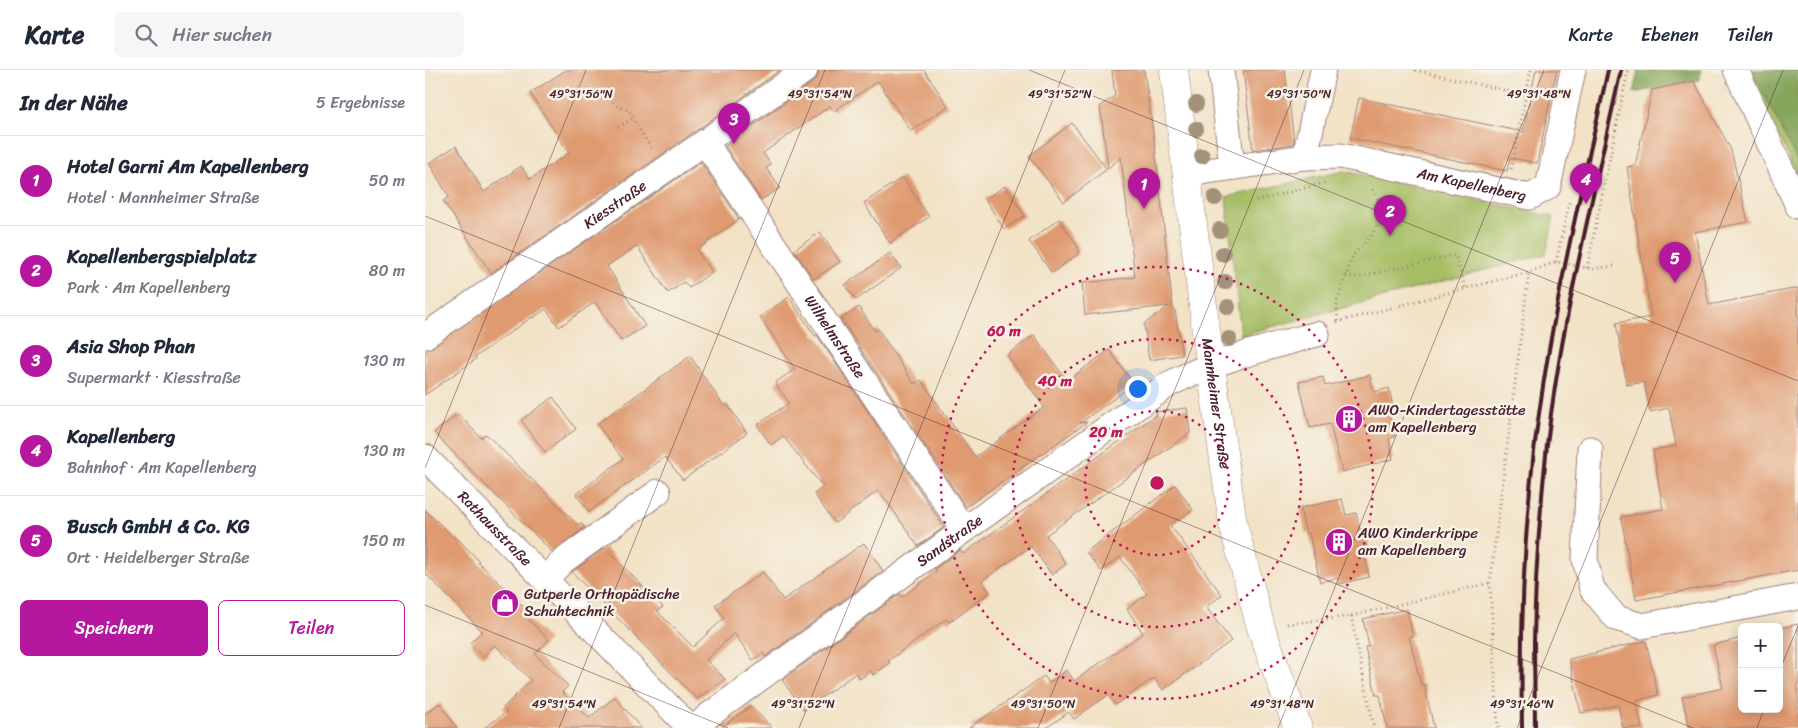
<!DOCTYPE html>
<html lang="de">
<head>
<meta charset="utf-8">
<style>
	body { margin:0; font-family:Sriracha,sans-serif; background:#f6f6f7; color:#1f2937 }
	.controls { position:absolute; right:15px; bottom:15px; display:grid; overflow:hidden; border-radius:8px; box-shadow:0 2px 12px #0003 }
	.controls button { width:45px; height:45px; display:grid; place-items:center; padding:0; border:0; border-bottom:1px solid #e0e1e3; background:#fff; color:#1f2937; font:25px sans-serif }
	.you { position:absolute; left:712px; top:318px; width:18px; height:18px; margin:-12px; border:4px solid #fff; border-radius:50%; background:#1a73e8; box-shadow:0 0 0 8px #1a73e833 }
	.badge { display:grid; place-items:center; width:32px; height:32px; border-radius:50%; background:#b5179e; color:#fff; font-size:16px; font-weight:700 }
	.pin { position:absolute; translate:-50% -41px; filter:drop-shadow(0 1px 2px #0008) }
	.pin::after { content:''; position:absolute; top:26px; width:18px; height:15px; background:inherit; clip-path:polygon(0 0,100% 0,50% 100%) }
	.list { margin:0; padding:0; list-style:none }
	h2 { display:flex; justify-content:space-between; align-items:center; height:65px; margin:0; padding:0 20px; font-size:21px }
	h2 small { font-size:16px; font-weight:400; color:#747a83 }
	.list li { display:grid; grid-template-columns:32px 1fr auto; gap:15px; align-items:center; box-sizing:border-box; height:90px; padding:0 20px; border-top:1px solid #e0e1e3 }
	.list b { display:block; font-size:19px; white-space:nowrap }
	.list p { margin:0; font-size:16px; white-space:nowrap; color:#747a83 }
	.list em { font-size:16px; font-style:normal; color:#747a83 }
	.actions { display:flex; gap:10px; padding:15px 20px }
	.actions a { flex:1; padding:11px 0; border:1px solid #b5179e; border-radius:8px; text-align:center; font-size:18px; color:#b5179e }
	.actions .main { background:#b5179e; color:#fff }
	.icon { flex:none; width:28px; height:28px; fill:none; stroke:currentColor; stroke-width:2; stroke-linecap:round; stroke-linejoin:round }
	.map { position:relative; flex:none; width:1373px; height:658px; overflow:hidden }
	header { display:flex; align-items:center; gap:30px; box-sizing:border-box; height:70px; padding:0 25px; background:#fff; border-bottom:1px solid #e0e1e3 }
	header strong { font-size:24px }
	nav { display:flex; gap:28px; margin-inline-start:auto; font-size:18px }
	.search { width:350px; height:45px; background:#f6f6f7; display:flex; align-items:center; gap:12px; box-sizing:border-box; padding:0 18px; border-radius:8px; color:#747a83; font-size:19px }
	main { display:flex }
	aside { flex:1; background:#fff }
	.map>svg:first-child { display:block }
</style>
</head>
<body>
<header>
<strong>Karte</strong>
<div class="search"><svg class="icon" aria-label="search" viewBox="0 0 24 24"><circle cx="10" cy="10" r="6"/><path d="M15 15l6 6"/></svg>Hier suchen</div>
<nav><a>Karte</a><a>Ebenen</a><a>Teilen</a></nav>
</header>
<main>
<aside>
<h2>In der Nähe<small>5 Ergebnisse</small></h2>
<ul class="list">
<li><span class="badge">1</span><div><b>Hotel Garni Am Kapellenberg</b><p>Hotel · Mannheimer Straße</p></div><em>50 m</em></li>
<li><span class="badge">2</span><div><b>Kapellenbergspielplatz</b><p>Park · Am Kapellenberg</p></div><em>80 m</em></li>
<li><span class="badge">3</span><div><b>Asia Shop Phan</b><p>Supermarkt · Kiesstraße</p></div><em>130 m</em></li>
<li><span class="badge">4</span><div><b>Kapellenberg</b><p>Bahnhof · Am Kapellenberg</p></div><em>130 m</em></li>
<li><span class="badge">5</span><div><b>Busch GmbH &amp; Co. KG</b><p>Ort · Heidelberger Straße</p></div><em>150 m</em></li>
</ul>
<div class="actions"><a class="main">Speichern</a><a>Teilen</a></div>
</aside>
<div class="map">
<svg width="1373" height="658" viewBox="0 0 1373 658">
	<rect width="100%" height="100%" fill="#f7f3e8"/>
	<filter id="ink" filterUnits="userSpaceOnUse"><feTurbulence type="fractalNoise" baseFrequency=".02" numOctaves="2"/><feDisplacementMap in="SourceGraphic" scale="10" xChannelSelector="R" yChannelSelector="G"/><feConvolveMatrix kernelMatrix="1 2 1 2 8 2 1 2 1" color-interpolation-filters="sRGB"/></filter>
	<filter id="wash" filterUnits="userSpaceOnUse"><feTurbulence type="fractalNoise" baseFrequency=".0096" numOctaves="4" result="noise"/><feDisplacementMap in="SourceGraphic" scale="20" xChannelSelector="R" yChannelSelector="G"/><feGaussianBlur stdDeviation="1.12" result="paint"/><feColorMatrix in="noise" values="0 0 0 0 0 0 0 0 0 0 0 0 0 0 0 0 0 1.4 0 .05"/><feComposite in="paint" operator="in"/></filter>
	<g filter="url(#wash)">
		<rect width="100%" height="100%" fill="#f2e2c6"/>
		<g fill="#a5be64" stroke="#786e48">
			<polygon points="1323,0 1327,0 1373,92 1373,107"/>
			<polygon points="919,101 1129,147 1121,184 816,265 801,127"/>
		</g>
		<g fill="#84a55a" stroke="#676242">
			<polygon points="1214,0 1276,0 1274,10 1209,23"/>
			<polygon points="1327,0 1373,0 1373,92"/>
		</g>
		<g id="blocks">
			<g fill="#df9a6f">
				<polygon points="141,0 355,0 272,60 66,203 18,131 24,127 4,93 31,76 59,122 96,96 105,109 144,83 105,23"/>
				<polygon points="394,0 499,0 523,36 486,61 453,11 409,41 405,36 338,83 346,95 341,98 355,118 336,130 300,76 388,12 393,6"/>
				<polygon points="687,0 719,0 730,76 748,240 750,240 757,285 724,290 719,254 744,236 660,245 657,213 710,207 696,87 683,98 675,36 690,26"/>
				<polygon points="818,0 860,0 869,70 868,74 828,80"/>
				<polygon points="1111,0 1132,0 1112,93 1085,88 1082,101 925,68 934,28 1098,62"/>
				<polygon points="1269,11 1306,80 1323,152 1270,162 1284,235 1373,218 1373,500 1211,530 1196,447 1238,439 1228,380 1251,376 1244,338 1225,342 1219,312 1202,315 1191,253 1226,247 1202,97 1210,96 1227,20"/>
				<polygon points="647,53 682,99 639,132 604,86"/>
				<polygon points="276,92 314,149 272,180 287,202 264,218 259,212 243,223 212,176 182,196 220,256 196,271 170,232 134,257 121,239 108,248 107,247 50,287 51,289 0,325 0,282"/>
				<polygon points="478,107 504,147 465,173 439,133"/>
				<polygon points="580,116 600,146 579,159 560,129"/>
				<polygon points="634,149 653,177 653,184 627,203 604,171"/>
				<polygon points="395,162 415,192 389,209 369,180"/>
				<polygon points="465,183 476,198 431,230 420,215"/>
				<polygon points="364,227 390,266 392,265 517,454 519,457 493,476 454,420 410,453 389,424 398,417 358,366 346,375 332,355 364,333 350,313 370,299 335,247"/>
				<polygon points="434,237 450,261 453,259 489,314 496,310 550,387 619,337 582,285 609,265 642,311 684,280 709,314 655,353 662,352 541,437 416,249"/>
				<polygon points="265,286 299,336 302,334 322,363 258,410 240,387 164,442 151,424 198,389 172,354"/>
				<polygon points="945,305 949,322 964,318 969,342 964,343 970,367 964,369 968,389 917,402 905,354 885,358 874,312 898,307 900,316"/>
				<polygon points="128,327 151,359 120,382 96,350"/>
				<polygon points="762,338 765,363 621,465 641,494 627,505 606,476 557,511 565,522 524,552 521,549 463,591 465,593 448,605 446,601 435,609 431,603 379,640 357,610 475,524 477,527 511,502 510,499 535,480 538,484 731,345 732,346 731,342"/>
				<polygon points="33,344 56,368 61,364 153,455 155,453 160,457 127,482 9,363"/>
				<polygon points="750,415 768,440 745,455 797,525 781,537 806,571 738,620 729,608 690,635 683,625 649,649 644,642 621,658 544,658 619,606 624,613 642,600 649,611 718,563 702,539 722,524 695,487 676,501 661,482"/>
				<polygon points="917,429 921,445 931,443 935,460 938,460 943,479 939,480 944,507 914,514 913,508 895,512 884,463 881,464 875,438"/>
				<polygon points="0,440 31,469 32,468 54,491 53,492 103,541 99,545 124,570 110,584 143,616 137,622 164,648 190,627 216,658 59,658 82,642 78,638 106,610 70,575 58,587 45,573 57,561 0,503"/>
				<polygon points="439,473 458,501 340,587 338,583 328,590 309,563 281,590 300,609 272,629 147,502 180,478 238,537 232,541 268,577 299,548 290,535 338,502 358,530"/>
				<polygon points="982,539 988,566 984,566 996,615 999,614 1009,658 962,658 955,625 951,625 940,577 944,576 938,549"/>
				<polygon points="1373,554 1373,658 1265,658 1257,627 1298,618 1288,575 1317,568 1317,639 1354,639 1354,558"/>
				<polygon points="1221,571 1233,625 1211,631 1217,658 1198,658 1193,635 1156,643 1144,589"/>
				<polygon points="15,633 32,658 0,658 0,644"/>
				<polygon points="326,636 347,658 296,658"/>
			</g>
		</g>
	</g>
	<g filter="url(#ink)">
		<use href="#blocks" fill-opacity="0" stroke="#9e8078" stroke-width="1"/>
		<g fill="none" stroke-linecap="round" stroke-linejoin="round">
			<defs>
				<g id="minor">
					<polyline points="796,0 807,97"/>
					<polyline points="1311,0 1373,136"/>
					<path id="s1" d="M280,72L539,460"/>
					<polyline points="880,87 898,0"/>
					<path id="s2" d="M761,104L880,87L916,86L1105,127L1123,117L1148,0"/>
					<path id="s3" d="M0,266L280,72L380,0"/>
					<polyline points="1165,379 1160,489 1167,519 1191,548 1217,556 1373,527"/>
					<path id="s4" d="M0,387L265,658"/>
					<polyline points="120,510 138,491 233,422"/>
					<path id="s5" d="M270,658L283,646L539,460L744,314C791,290 841,278 892,264"/>
				</g>
				<g id="major">
					<path id="s6" d="M749,0L781,261L808,454L836,558L873,658"/>
				</g>
			</defs>
			<use href="#minor" stroke="#9e8078" stroke-width="27"/>
			<use href="#major" stroke="#9e8078" stroke-width="29"/>
			<g stroke="#9e8078" stroke-width="3" stroke-dasharray="1 4" stroke-linecap="butt">
				<polyline points="990,0 1101,25"/>
				<path d="M185,28C190,35 195,38 204,40L208,49"/>
				<polyline points="193,57 208,49 226,78"/>
				<polyline points="1086,99 1106,0"/>
				<polyline points="831,131 902,112"/>
				<polyline points="1131,192 1145,129"/>
				<polyline points="1162,198 1203,0"/>
				<polyline points="921,205 930,208 1030,185 1040,218"/>
				<polyline points="913,251 912,232 928,185 946,166 955,151 956,138 951,124 946,118"/>
				<polyline points="912,252 1104,202 1131,192 1168,199 1189,196"/>
				<polyline points="926,546 949,658"/>
				<polyline points="862,554 926,546 1065,513"/>
				<polyline points="1073,658 1065,513 1104,202"/>
			</g>
			<use href="#minor" stroke="#fff" stroke-width="25"/>
			<use href="#major" stroke="#fff" stroke-width="28"/>
			<g stroke="#4a1f2b" stroke-width="4">
				<path d="M1097,658C1095,548 1099,439 1116,330C1132,219 1159,110 1183,0"/>
				<path d="M1110,658C1110,629 1109,600 1109,571C1110,505 1115,440 1122,375C1137,248 1169,124 1196,0"/>
			</g>
		</g>
		<g fill="#a4917a">
			<circle cx="771" cy="34" r="8"/>
			<circle cx="771" cy="59" r="8"/>
			<circle cx="777" cy="86" r="8"/>
			<circle cx="790" cy="128" r="8"/>
			<circle cx="795" cy="160" r="8"/>
			<circle cx="798" cy="184" r="8"/>
			<circle cx="800" cy="212" r="8"/>
			<circle cx="803" cy="237" r="8"/>
			<circle cx="804" cy="269" r="8"/>
		</g>
	</g>
	<path fill="none" stroke="#4a1f2b" stroke-width="1" stroke-opacity="0.45" d="M604,0L1373,311M0,146L1268,658M0,398L161,0M0,535L303,658M1354,602L1373,556M134,658L400,0M374,658L640,0M613,658L879,0M853,658L1119,0M1092,658L1358,0M1332,658L1339,639"/>
	<g fill="none" stroke="#c2185b" stroke-width="2.5" stroke-dasharray="2.5 5">
		<circle cx="732" cy="413" r="72"/>
		<circle cx="732" cy="413" r="144"/>
		<circle cx="732" cy="413" r="216"/>
	</g>
	<defs>
		<symbol id="building-disc" viewBox="-11 -11 22 22"><circle r="9.5" fill="#b5179e" stroke="#f7f3e8"/><path d="M-4-6H4V6H1V3H-1V6H-4ZM-2.5-4.3h1.7v1.8h-1.7ZM.8-4.3h1.7v1.8H.8ZM-2.5-1h1.7V.8h-1.7ZM.8-1h1.7V.8H.8Z" fill="#fff"/></symbol>
		<symbol id="shop-disc" viewBox="-11 -11 22 22"><circle r="9.5" fill="#b5179e" stroke="#f7f3e8"/><path d="M-5-2.5h2.3a2.7 3.5 0 0 1 5.4 0H5L5.5 6h-11ZM-1.5-2.5h3a1.5 2.3 0 0 0-3 0Z" fill="#fff"/></symbol>
	</defs>
	<g fill-rule="evenodd">
		<use href="#building-disc" x="908" y="333" width="32" height="32"/>
		<use href="#building-disc" x="898" y="456" width="32" height="32"/>
		<use href="#shop-disc" x="64" y="517" width="32" height="32"/>
	</g>
	<g text-anchor="middle" dominant-baseline="central" stroke-width="5" stroke-linejoin="round" paint-order="stroke">
		<g font-size="15" fill="#4a1f2b" stroke="#f7f3e8">
			<text stroke="none"><textPath href="#s2" startOffset="290">Am Kapellenberg</textPath></text>
			<text stroke="none"><textPath href="#s3" startOffset="231">Kiesstraße</textPath></text>
			<text stroke="none"><textPath href="#s1" startOffset="234">Wilhelmstraße</textPath></text>
			<text stroke="none"><textPath href="#s6" startOffset="336">Mannheimer Straße</textPath></text>
			<text stroke="none"><textPath href="#s4" startOffset="100">Rathausstraße</textPath></text>
			<text stroke="none"><textPath href="#s5" startOffset="316">Sandstraße</textPath></text>
		</g>
		<g font-size="15" fill="#4a1f2b" stroke="#f7f3e8" text-anchor="start">
			<text x="943" y="340">AWO-Kindertagesstätte<tspan x="943" dy="17">am Kapellenberg</tspan></text>
			<text x="933" y="463">AWO Kinderkrippe<tspan x="933" dy="17">am Kapellenberg</tspan></text>
			<text x="99" y="524">Gutperle Orthopädische<tspan x="99" dy="17">Schuhtechnik</tspan></text>
		</g>
	</g>
	<g font-size="12" text-anchor="middle" fill="#4a1f2b" stroke="#f7f3e8" stroke-width="5" stroke-linejoin="round" paint-order="stroke">
		<text x="156" y="28">49°31'56"N</text>
		<text x="395" y="28">49°31'54"N</text>
		<text x="635" y="28">49°31'52"N</text>
		<text x="874" y="28">49°31'50"N</text>
		<text x="1114" y="28">49°31'48"N</text>
		<text x="139" y="638">49°31'54"N</text>
		<text x="378" y="638">49°31'52"N</text>
		<text x="618" y="638">49°31'50"N</text>
		<text x="857" y="638">49°31'48"N</text>
		<text x="1097" y="638">49°31'46"N</text>
	</g>
	<circle cx="732" cy="413" r="8" fill="#c2185b" stroke="#f7f3e8" stroke-width="2.5"/>
	<g font-size="15" text-anchor="middle" font-weight="bold" fill="#c2185b" stroke="#f7f3e8" stroke-width="5" stroke-linejoin="round" paint-order="stroke">
		<text x="579" y="266">60 m</text>
		<text x="630" y="316">40 m</text>
		<text x="681" y="367">20 m</text>
	</g>
</svg>
<div class="controls">
<button>+</button>
<button>−</button>
</div>
<div class="you"></div>
<div class="pin badge" style="left:719px;top:139px">1</div>
<div class="pin badge" style="left:965px;top:166px">2</div>
<div class="pin badge" style="left:309px;top:74px">3</div>
<div class="pin badge" style="left:1161px;top:134px">4</div>
<div class="pin badge" style="left:1250px;top:213px">5</div>
</div>
</main>
</body>
</html>
